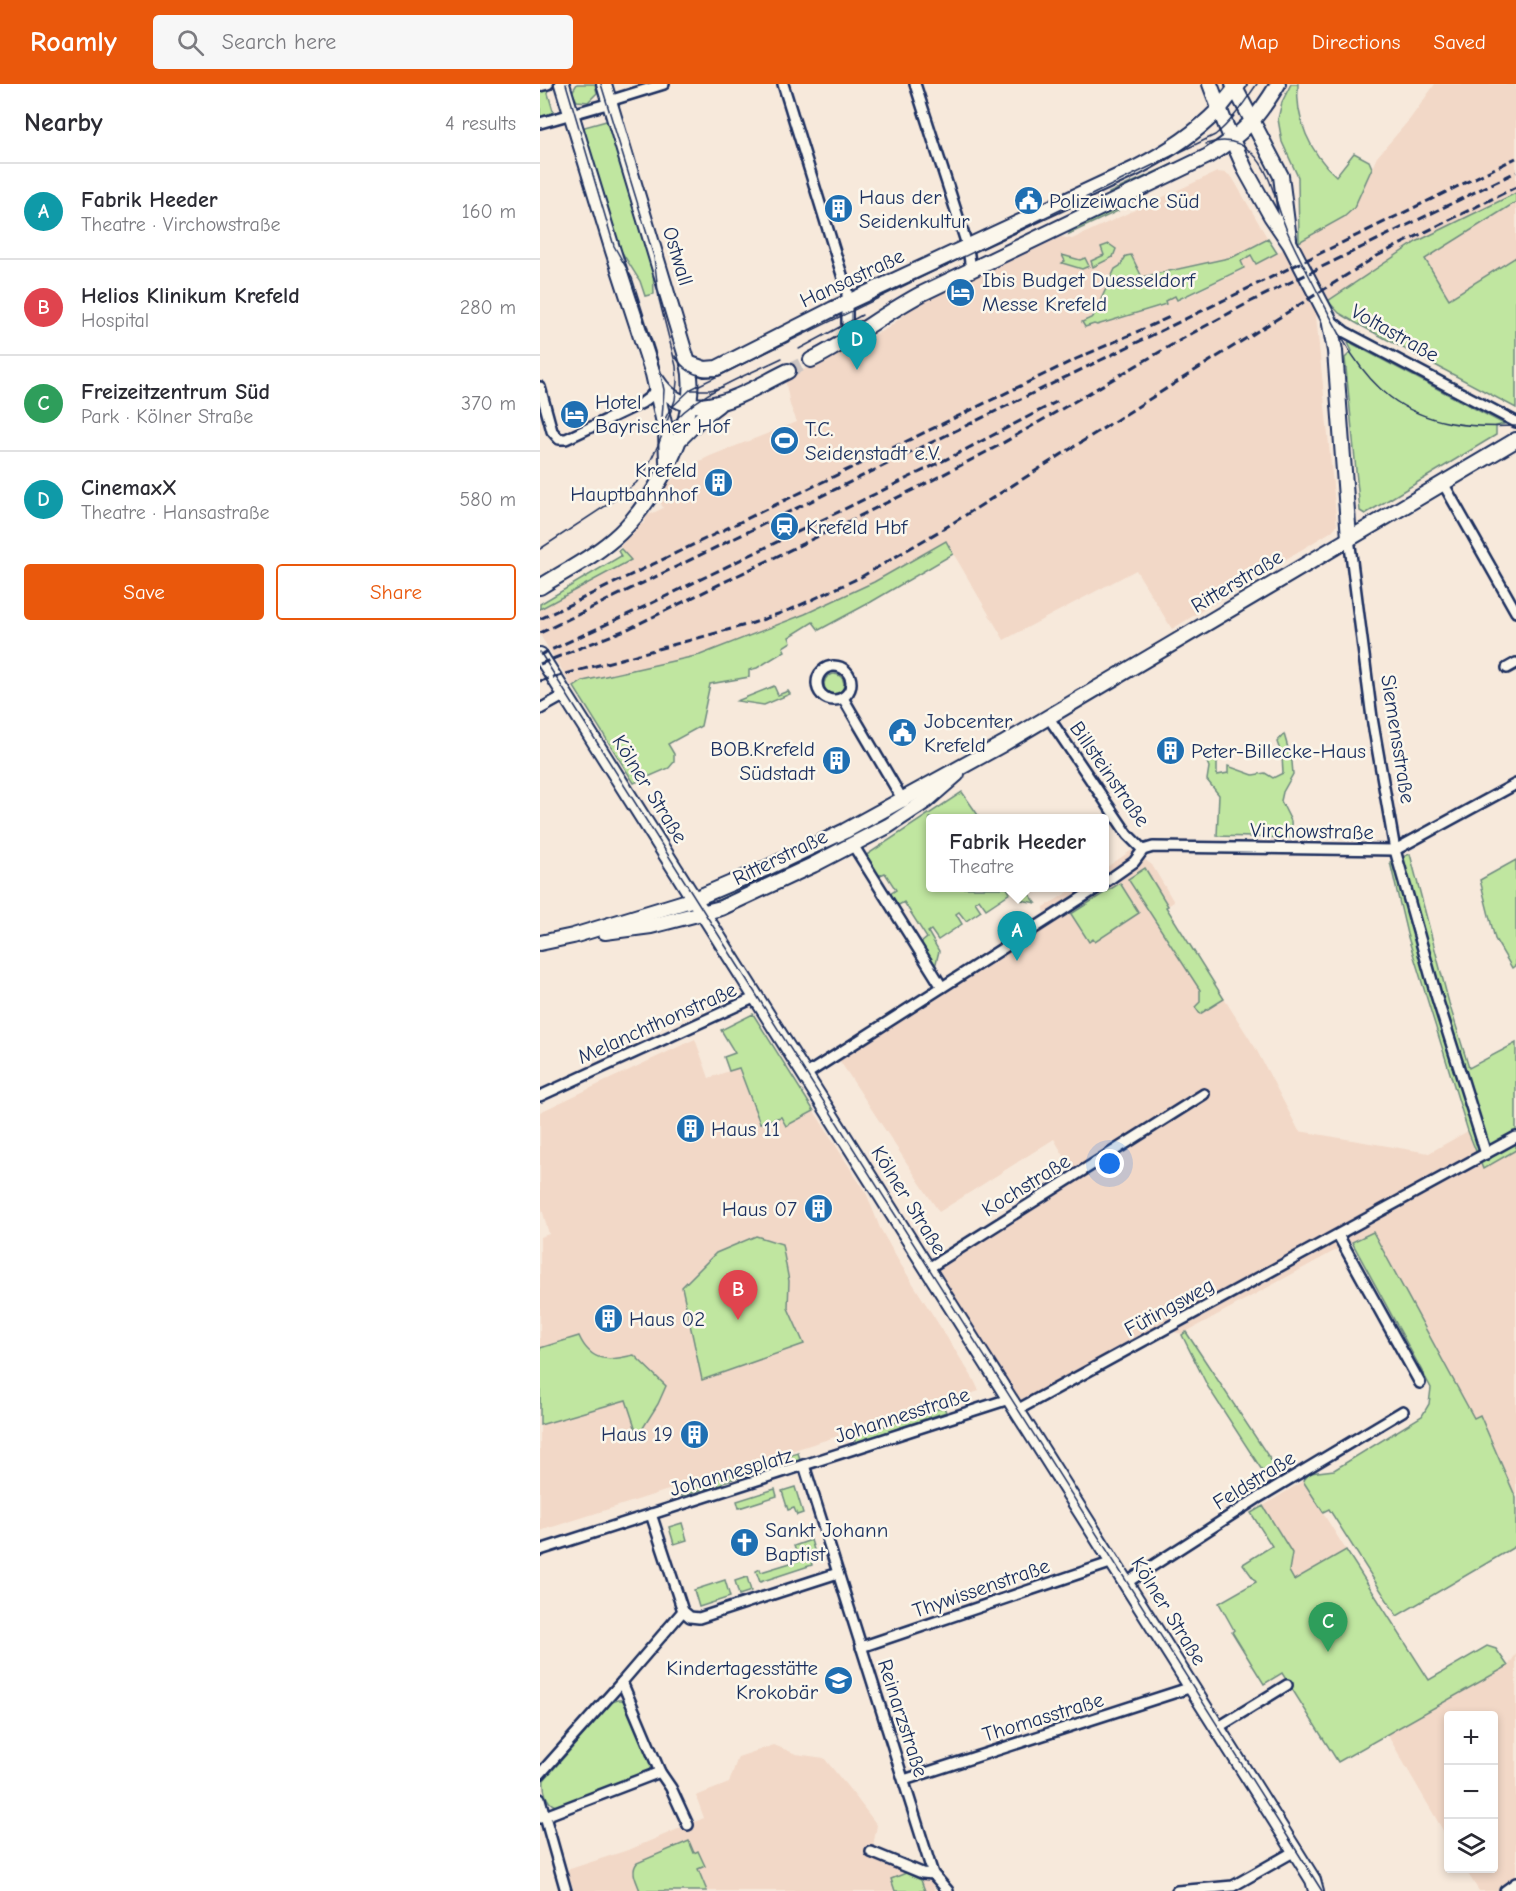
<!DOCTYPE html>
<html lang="en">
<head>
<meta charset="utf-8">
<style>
	body { margin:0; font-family:"Comic Neue",sans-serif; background:#f7f7f7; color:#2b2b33 }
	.controls { position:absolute; right:18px; bottom:18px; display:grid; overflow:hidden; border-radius:6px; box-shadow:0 3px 9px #0003 }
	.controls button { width:54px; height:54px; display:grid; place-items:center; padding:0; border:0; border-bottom:2px solid #e1e1e2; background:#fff; color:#2b2b33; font:30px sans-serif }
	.you { position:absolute; left:570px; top:1080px; width:21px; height:21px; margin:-15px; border:4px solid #fff; border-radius:50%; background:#1a73e8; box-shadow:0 0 0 9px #1a73e833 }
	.badge { display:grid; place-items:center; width:39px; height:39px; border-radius:50%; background:#ea580c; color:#fff; font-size:20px; font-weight:700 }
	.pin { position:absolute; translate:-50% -50px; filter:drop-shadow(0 2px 3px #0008) }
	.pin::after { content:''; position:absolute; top:32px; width:21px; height:18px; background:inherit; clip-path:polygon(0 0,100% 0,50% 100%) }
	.popup { position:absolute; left:386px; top:730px; width:183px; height:78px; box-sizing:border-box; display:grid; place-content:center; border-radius:6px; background:#fff; filter:drop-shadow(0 2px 4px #0005); font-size:20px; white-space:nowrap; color:#7c7c81 }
	.popup b { font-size:22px; color:#2b2b33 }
	.popup::after { content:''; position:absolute; left:50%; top:100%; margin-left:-12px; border:12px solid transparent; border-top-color:#fff }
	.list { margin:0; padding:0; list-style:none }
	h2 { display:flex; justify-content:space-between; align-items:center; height:78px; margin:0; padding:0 24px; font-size:26px }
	h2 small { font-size:20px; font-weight:400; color:#7c7c81 }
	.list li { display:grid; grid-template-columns:39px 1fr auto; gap:18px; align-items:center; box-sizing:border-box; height:96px; padding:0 24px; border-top:2px solid #e1e1e2 }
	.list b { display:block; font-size:22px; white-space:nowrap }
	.list p { margin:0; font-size:20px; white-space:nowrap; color:#7c7c81 }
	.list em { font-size:20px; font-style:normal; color:#7c7c81 }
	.actions { display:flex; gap:12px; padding:18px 24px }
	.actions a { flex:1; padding:14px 0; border:2px solid #ea580c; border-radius:6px; text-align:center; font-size:21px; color:#ea580c }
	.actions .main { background:#ea580c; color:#fff }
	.icon { flex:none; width:33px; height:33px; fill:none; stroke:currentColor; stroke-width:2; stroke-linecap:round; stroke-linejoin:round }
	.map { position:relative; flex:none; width:976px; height:1807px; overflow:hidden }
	header { display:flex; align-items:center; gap:36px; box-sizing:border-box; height:84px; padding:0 30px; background:#ea580c; color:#fff }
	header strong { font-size:28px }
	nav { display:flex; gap:33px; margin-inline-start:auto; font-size:21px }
	.search { width:420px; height:54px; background:#f7f7f7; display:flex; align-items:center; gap:15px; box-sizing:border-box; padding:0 21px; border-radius:6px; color:#7c7c81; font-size:22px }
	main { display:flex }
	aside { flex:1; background:#fff }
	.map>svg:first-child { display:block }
</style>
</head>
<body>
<header>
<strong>Roamly</strong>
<div class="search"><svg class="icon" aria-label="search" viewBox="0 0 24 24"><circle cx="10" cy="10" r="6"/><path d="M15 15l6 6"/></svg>Search here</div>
<nav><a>Map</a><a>Directions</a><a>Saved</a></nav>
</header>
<main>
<aside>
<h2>Nearby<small>4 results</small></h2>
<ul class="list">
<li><span class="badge" style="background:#0f9aa8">A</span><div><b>Fabrik Heeder</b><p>Theatre · Virchowstraße</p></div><em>160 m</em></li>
<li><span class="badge" style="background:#e0444e">B</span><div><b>Helios Klinikum Krefeld</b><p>Hospital</p></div><em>280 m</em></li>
<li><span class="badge" style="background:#2e9e5b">C</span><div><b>Freizeitzentrum Süd</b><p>Park · Kölner Straße</p></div><em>370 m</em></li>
<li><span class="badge" style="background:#0f9aa8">D</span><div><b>CinemaxX</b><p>Theatre · Hansastraße</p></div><em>580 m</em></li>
</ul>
<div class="actions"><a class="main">Save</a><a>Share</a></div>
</aside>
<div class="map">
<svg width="976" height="1807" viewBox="0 0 976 1807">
	<rect width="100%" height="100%" fill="#f7e9db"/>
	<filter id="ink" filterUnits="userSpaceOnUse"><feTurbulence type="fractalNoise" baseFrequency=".0167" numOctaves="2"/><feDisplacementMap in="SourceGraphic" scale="12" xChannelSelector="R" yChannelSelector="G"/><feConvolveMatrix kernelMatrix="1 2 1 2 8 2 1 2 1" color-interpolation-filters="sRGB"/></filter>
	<g filter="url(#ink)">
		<g fill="#f2d8c7">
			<polygon points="895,0 976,0 976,173 909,215 885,175 799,229 788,217 776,232 797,441 792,447 632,545 596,486 464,556 406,457 334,498 265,530 160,571 43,597 34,603 32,602 0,551 0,525 90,476 80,462 101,439 103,440 107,432 123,424 116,409 148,383 170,372 257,338 250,321 245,295 348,244 377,220 521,153 532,155 677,88 686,89 692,93 728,155 692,173 602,193 591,171 586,172 584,178 575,185 553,233 542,238 545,244 554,240 557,241 626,221 625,217 635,212 638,217 704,185 701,177 711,172 716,180 804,133 814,124 837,73 870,35"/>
			<polygon points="592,766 612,781 634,818 626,823 716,965 759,1047 889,1069 928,1047 943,1085 976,1066 976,1414 940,1331 934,1334 832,1148 811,1158 642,1250 617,1244 479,1318 390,1177 533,1087 514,1055 399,1128 294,968 505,834 504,823 535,804 564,804 564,785"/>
			<polygon points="155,955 169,994 198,984 220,1039 241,1033 246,1042 274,1027 327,1111 340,1144 358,1176 434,1296 439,1307 0,1447 0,1153 9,1150 0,1118 0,1028"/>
			<polygon points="763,1397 806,1466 754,1497 749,1487 752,1469 723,1422"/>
			<polygon points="976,1570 976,1807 939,1807 925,1785 954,1784 954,1632 908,1632 908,1755 847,1650 968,1582"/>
			<polygon points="234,1661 256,1670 284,1674 315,1712 337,1741 331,1773 392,1798 395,1807 34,1807 27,1786 91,1765 164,1734 156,1712 189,1699 198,1673"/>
		</g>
		<g fill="#c0e6a0" stroke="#6e8a7f" stroke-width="1.5">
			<polygon points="37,0 55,0 57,9 48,18 37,17 32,8"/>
			<path d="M751,0H758C755,35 770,69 796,92L814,69L829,77L832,84L814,124L804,133L759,158L758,93L742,58L738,35L742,18Z"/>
			<polygon points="7,6 14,30 0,35 0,8"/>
			<polygon points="70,36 113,183 114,210 105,212 100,197 78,162 41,44"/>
			<polygon points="635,79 636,81 570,112 569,109"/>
			<polygon points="976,109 976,118 885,175 909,215 976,173 976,324 816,239 799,229 788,217 876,158"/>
			<polygon points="577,125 578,127 529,150 531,145"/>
			<polygon points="728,155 737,169 716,180 711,171 701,177 704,184 637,216 635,212 625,217 626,220 557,241 554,240 545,243 542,238 553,233 575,185 580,182 586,172 591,171 602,193 693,173"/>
			<polygon points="569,160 576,165 573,173 553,183 551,177 564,171 561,163"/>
			<polygon points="522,171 540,176 545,174 549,182 542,185 522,179 525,177"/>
			<polygon points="809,258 964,340 956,342 956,351 825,430 820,427 805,274 812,267 808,259"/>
			<polygon points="406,457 413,470 331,518 279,546 273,538 249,553 251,558 243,563 245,567 217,584 209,586 209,593 170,600 161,642 128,660 134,670 134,678 129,684 94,699 34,603 43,597 160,571 265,530 334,498"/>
			<polygon points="81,465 91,476 0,525 0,520 81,472 78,467"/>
			<circle cx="294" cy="600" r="10"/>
			<polygon points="234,602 238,611 248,607 250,610 224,621 197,617"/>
			<polygon points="744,650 752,678 753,690 743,708 741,717 751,737 752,754 677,752 679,711 667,696 669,683 663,669 677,670 677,691 688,689 688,682 713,691 725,689 733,694 743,689 742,672 737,658"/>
			<polygon points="422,708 440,734 390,734 390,804 467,804 470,809 446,825 439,815 435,818 441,827 426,837 419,828 416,830 422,840 398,856 391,846 388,848 399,867 395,883 381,859 387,854 364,818 357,822 350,810 356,806 345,789 338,792 325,772"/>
			<polygon points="337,734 339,737 276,771 248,789 181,819 178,816 246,785 275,767"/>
			<polygon points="870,770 909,919 929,984 976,959 976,1066 943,1085 928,1047 867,850 850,778"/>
			<polygon points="976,776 976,881 972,884 955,855 940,796"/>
			<polygon points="605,784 628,822 626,823 684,915 660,930 655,923 660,918 660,906 588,795"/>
			<polygon points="580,799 599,829 555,858 553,855 549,858 531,830"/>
			<polygon points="472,804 485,804 496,819 481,816"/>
			<polygon points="213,930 274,1027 246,1042 241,1033 220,1039 199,984 189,987 184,973 195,969 181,946"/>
			<polygon points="833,1148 934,1334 940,1331 976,1414 976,1462 857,1532 789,1425 783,1428 763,1397 770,1389 794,1386 882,1332 889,1320 891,1304 812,1158"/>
			<polygon points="216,1152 242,1160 249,1197 248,1224 264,1260 162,1296 142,1203 176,1169"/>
			<polygon points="646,1248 738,1387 727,1394 668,1303 642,1251"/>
			<path d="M39,1252C51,1279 69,1277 94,1271L126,1302L118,1320L98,1352L86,1316L0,1341V1264Z"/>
			<polygon points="404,1323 406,1328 317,1358 310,1353"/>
			<polygon points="258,1369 261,1378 253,1380 250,1377 183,1398 184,1402 179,1403 176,1395"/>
			<polygon points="172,1397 175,1404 169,1406 167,1404 142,1412 140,1407"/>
			<polygon points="255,1403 263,1429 257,1431 254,1424 248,1426 242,1407"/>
			<polygon points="235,1405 237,1412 199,1424 197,1417"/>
			<polygon points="723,1422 752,1469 749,1487 754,1496 806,1466 889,1596 947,1562 956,1565 968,1582 798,1678 742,1589 724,1600 692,1548 694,1546 679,1519 716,1498 703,1480 732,1462 711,1429"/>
			<polygon points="142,1439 147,1456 134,1460 129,1443"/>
			<polygon points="271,1456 275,1469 259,1475 254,1462"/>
			<polygon points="270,1473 272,1481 220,1498 216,1487 220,1485 221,1488"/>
			<polygon points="207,1493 211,1507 199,1511 195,1497"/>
			<polygon points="185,1496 190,1513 159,1523 154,1506"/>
			<path d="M78,1616H83L88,1620L112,1678L109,1687L16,1722C6,1720 3,1705 4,1696L72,1618Z"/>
			<path d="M149,1757L154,1769L158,1767L165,1782L158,1785L167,1807H100C97,1797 90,1788 97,1779Z"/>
			<polygon points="366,1789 381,1796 385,1807 355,1807 351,1795"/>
		</g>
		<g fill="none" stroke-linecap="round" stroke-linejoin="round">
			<polyline stroke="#cbc4c2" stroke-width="14" stroke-dasharray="14 7" stroke-linecap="butt" points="248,287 271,276"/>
			<defs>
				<g id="street">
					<polyline points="243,0 307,207 307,240 312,245 322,243"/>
					<polyline points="375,0 428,164 431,186"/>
					<polyline points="0,2 8,0"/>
					<polyline points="0,39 67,20 69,17 124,0"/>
					<polyline points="789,235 805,248 976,338"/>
					<polyline points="0,303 12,347 19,355 26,355 102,319 110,313 116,305"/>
					<polyline points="903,399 976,528"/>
					<polyline points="809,454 832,634 855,766 896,911 946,1070"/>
					<circle cx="294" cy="599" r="17"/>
					<polyline points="967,584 976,579"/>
					<polyline points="303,614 364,718"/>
					<polyline points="0,625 25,611"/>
					<polyline points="509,634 588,751 603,766"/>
					<polyline points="313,761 402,903"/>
					<polyline points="564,799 594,778 603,766 613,763 855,766 976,700"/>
					<polyline points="265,991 557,804"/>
					<polyline points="0,1012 216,913"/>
					<polyline points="798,1151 880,1299"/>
					<polyline points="387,1185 664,1010"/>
					<polyline points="477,1326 976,1053"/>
					<polyline points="264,1381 393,1790 408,1807"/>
					<polyline points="111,1430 143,1527 150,1533 159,1534 298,1489"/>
					<polyline points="0,1466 469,1315"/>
					<polyline points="586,1499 716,1415 863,1327"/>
					<polyline points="321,1563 573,1478"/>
					<polyline points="82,1598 143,1527"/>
					<polyline points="677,1644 747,1601"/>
					<polyline points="0,1690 82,1598 120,1688 131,1704 148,1741"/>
					<polyline points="364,1696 652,1603"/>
					<polyline points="0,1715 26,1807"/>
					<polyline points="0,1734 120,1688"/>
					<polyline points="331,1768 382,1789 393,1790"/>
					<polyline points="637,1807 693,1802 755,1767"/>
					<polyline points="965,1807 976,1799"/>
				</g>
				<g id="secondary">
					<polyline points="22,0 73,167 113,290 126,348 127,377"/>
					<polyline points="670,0 686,42 706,87 731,132 750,160 789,235 795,267 809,454"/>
					<polyline points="693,0 741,92 749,155"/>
					<path d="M271,276C310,257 343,230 381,210L668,72C703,50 717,35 738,0"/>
					<path d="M148,279L165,285L177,284L293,225L596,84C627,68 654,51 678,26C685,18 692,8 699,0"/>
					<path d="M116,295C150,349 206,307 248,287"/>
					<polyline points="141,354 161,334 178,321"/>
					<path d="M0,503C27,486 57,471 80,449C118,413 161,331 148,279L64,0"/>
					<polyline points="0,571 755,1767 773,1796 776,1807"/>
					<polyline points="65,848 111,842 181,824 273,781 348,742 386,717 417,690"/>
					<polyline points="0,859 33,852 154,815 229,783 305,747 463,660 976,356"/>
				</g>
			</defs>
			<use href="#street" stroke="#1b2f5e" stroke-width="14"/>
			<use href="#secondary" stroke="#1b2f5e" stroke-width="18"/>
			<use href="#street" stroke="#fbf7ec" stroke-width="9"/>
			<use href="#secondary" stroke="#fbf7ec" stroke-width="14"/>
			<g stroke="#1b2f5e" stroke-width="1.5">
				<polyline points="26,0 74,162 92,194 118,277 124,306 122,334"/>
				<path d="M666,60C684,54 699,56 712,69C731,87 735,117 744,139C752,162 765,183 776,205C796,243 815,286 850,313C887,341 931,344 976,342"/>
				<polyline points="259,265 322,231"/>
				<path d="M135,272C144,287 156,294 174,292"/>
				<polyline points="151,306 170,306 183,303"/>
				<path d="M120,345L130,325L151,305L675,51C693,37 704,18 717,0"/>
				<path d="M127,346C153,310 203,293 242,274"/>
				<polyline points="0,465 79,413 96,399 106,386 119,359 135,316 137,298 136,282 119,215 114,173 61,0"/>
				<polyline points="0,568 782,1807"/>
			</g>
			<g stroke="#1b2f5e" stroke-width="3" stroke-dasharray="9 4.5" stroke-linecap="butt">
				<polyline points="0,535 536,275 630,233"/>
				<polyline points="0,549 976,74"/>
				<polyline points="0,571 108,521 417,370 520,316"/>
				<polyline points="0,580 90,544 383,401 456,363 649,251 710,218 976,88"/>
				<polyline points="0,597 213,539 252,525 321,493 408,442 837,172 976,103"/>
			</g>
		</g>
	</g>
	<defs>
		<symbol id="civic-disc" viewBox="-11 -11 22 22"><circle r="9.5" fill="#1f6fb2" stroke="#fbf7ec"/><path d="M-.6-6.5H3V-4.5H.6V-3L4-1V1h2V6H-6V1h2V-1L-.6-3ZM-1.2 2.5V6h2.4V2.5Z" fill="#fff"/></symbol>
		<symbol id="building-disc" viewBox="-11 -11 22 22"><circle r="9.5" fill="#1f6fb2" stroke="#fbf7ec"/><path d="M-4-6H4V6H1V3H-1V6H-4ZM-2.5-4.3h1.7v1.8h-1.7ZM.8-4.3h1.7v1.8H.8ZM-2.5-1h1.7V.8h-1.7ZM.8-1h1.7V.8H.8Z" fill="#fff"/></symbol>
		<symbol id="hotel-disc" viewBox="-11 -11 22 22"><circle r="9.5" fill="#1f6fb2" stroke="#fbf7ec"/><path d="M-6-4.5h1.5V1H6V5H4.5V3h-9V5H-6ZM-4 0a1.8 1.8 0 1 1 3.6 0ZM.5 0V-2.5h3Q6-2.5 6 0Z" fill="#fff"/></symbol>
		<symbol id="stadium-disc" viewBox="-11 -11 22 22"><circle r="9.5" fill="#1f6fb2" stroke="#fbf7ec"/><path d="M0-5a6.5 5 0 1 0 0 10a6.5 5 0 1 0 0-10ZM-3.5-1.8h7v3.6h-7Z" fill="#fff"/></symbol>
		<symbol id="station-disc" viewBox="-11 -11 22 22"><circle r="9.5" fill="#1f6fb2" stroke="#fbf7ec"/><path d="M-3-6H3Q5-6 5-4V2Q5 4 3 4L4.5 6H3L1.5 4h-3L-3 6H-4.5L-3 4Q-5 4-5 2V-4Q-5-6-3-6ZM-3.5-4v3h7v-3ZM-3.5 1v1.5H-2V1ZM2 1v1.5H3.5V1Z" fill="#fff"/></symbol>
		<symbol id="church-disc" viewBox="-11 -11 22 22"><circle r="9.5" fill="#1f6fb2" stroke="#fbf7ec"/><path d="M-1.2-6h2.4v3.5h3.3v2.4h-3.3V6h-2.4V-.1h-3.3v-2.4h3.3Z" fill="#fff"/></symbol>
		<symbol id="school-disc" viewBox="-11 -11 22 22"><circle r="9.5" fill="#1f6fb2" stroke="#fbf7ec"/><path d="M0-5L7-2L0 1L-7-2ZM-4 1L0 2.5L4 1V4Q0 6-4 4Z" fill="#fff"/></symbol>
	</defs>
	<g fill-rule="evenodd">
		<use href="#civic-disc" x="472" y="100" width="33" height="33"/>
		<use href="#building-disc" x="282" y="108" width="33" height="33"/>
		<use href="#hotel-disc" x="404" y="192" width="33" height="33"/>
		<use href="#hotel-disc" x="18" y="314" width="33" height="33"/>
		<use href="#stadium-disc" x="228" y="340" width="33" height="33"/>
		<use href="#building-disc" x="162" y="382" width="33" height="33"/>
		<use href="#station-disc" x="228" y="426" width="33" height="33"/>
		<use href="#civic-disc" x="346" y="632" width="33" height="33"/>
		<use href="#building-disc" x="614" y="650" width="33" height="33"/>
		<use href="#building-disc" x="280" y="660" width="33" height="33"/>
		<use href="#building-disc" x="134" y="1028" width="33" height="33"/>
		<use href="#building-disc" x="262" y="1108" width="33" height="33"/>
		<use href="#building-disc" x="52" y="1218" width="33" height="33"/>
		<use href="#building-disc" x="138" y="1334" width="33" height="33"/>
		<use href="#church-disc" x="188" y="1442" width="33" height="33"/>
		<use href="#school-disc" x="282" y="1580" width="33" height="33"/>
	</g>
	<g text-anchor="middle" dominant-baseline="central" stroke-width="5" stroke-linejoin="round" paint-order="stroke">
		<g font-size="21" fill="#1b2f5e" stroke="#fbf7ec" text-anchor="start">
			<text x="319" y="113">Haus der<tspan x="319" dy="24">Seidenkultur</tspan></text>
			<text x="509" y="117">Polizeiwache Süd</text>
			<text x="442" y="196">Ibis Budget Duesseldorf<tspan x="442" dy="24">Messe Krefeld</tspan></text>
			<text x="55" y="318">Hotel<tspan x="55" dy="24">Bayrischer Hof</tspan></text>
			<text x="265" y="345">T.C.<tspan x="265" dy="24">Seidenstadt e.V.</tspan></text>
			<text x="157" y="386" text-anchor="end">Krefeld<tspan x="157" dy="24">Hauptbahnhof</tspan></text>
			<text x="266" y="443">Krefeld Hbf</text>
			<text x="384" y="637">Jobcenter<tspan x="384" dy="24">Krefeld</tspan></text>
			<text x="275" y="665" text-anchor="end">BOB.Krefeld<tspan x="275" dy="24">Südstadt</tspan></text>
			<text x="651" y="667">Peter-Billecke-Haus</text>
			<text x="171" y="1045">Haus 11</text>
			<text x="257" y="1125" text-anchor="end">Haus 07</text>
			<text x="89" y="1235">Haus 02</text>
			<text x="133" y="1350" text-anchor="end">Haus 19</text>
			<text x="225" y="1446">Sankt Johann<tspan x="225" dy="24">Baptist</tspan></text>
			<text x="278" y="1584" text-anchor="end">Kindertagesstätte<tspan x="278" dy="24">Krokobär</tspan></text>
		</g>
		<g font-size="21" fill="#1b2f5e" stroke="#fbf7ec">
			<text transform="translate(138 172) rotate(73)">Ostwall</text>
			<text transform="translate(312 194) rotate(-25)">Hansastraße</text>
			<text transform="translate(855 249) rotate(29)">Voltastraße</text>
			<text transform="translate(697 497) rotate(-31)">Ritterstraße</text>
			<text transform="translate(858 655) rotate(81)">Siemensstraße</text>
			<text transform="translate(570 690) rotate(55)">Billsteinstraße</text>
			<text transform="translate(110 705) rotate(58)">Kölner Straße</text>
			<text transform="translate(772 747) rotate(1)">Virchowstraße</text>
			<text transform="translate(240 773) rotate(-26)">Ritterstraße</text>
			<text transform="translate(117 939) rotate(-24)">Melanchthonstraße</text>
			<text transform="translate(486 1101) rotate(-32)">Kochstraße</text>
			<text transform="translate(369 1116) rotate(58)">Kölner Straße</text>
			<text transform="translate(629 1223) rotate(-29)">Fütingsweg</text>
			<text transform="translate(362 1331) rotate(-18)">Johannesstraße</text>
			<text transform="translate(191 1388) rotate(-16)">Johannesplatz</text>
			<text transform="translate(714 1396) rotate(-32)">Feldstraße</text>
			<text transform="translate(441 1504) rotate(-19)">Thywissenstraße</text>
			<text transform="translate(629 1527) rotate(58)">Kölner Straße</text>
			<text transform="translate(503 1633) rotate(-17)">Thomasstraße</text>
			<text transform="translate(363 1634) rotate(72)">Reinarzstraße</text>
		</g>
	</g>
</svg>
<div class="controls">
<button>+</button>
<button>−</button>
<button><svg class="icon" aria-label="layers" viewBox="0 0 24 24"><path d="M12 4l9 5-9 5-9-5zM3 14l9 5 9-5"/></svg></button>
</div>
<div class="you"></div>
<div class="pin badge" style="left:477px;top:877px;background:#0f9aa8">A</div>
<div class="popup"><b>Fabrik Heeder</b>Theatre</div>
<div class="pin badge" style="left:198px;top:1236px;background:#e0444e">B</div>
<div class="pin badge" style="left:788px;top:1568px;background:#2e9e5b">C</div>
<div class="pin badge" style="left:317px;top:286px;background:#0f9aa8">D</div>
</div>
</main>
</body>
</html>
